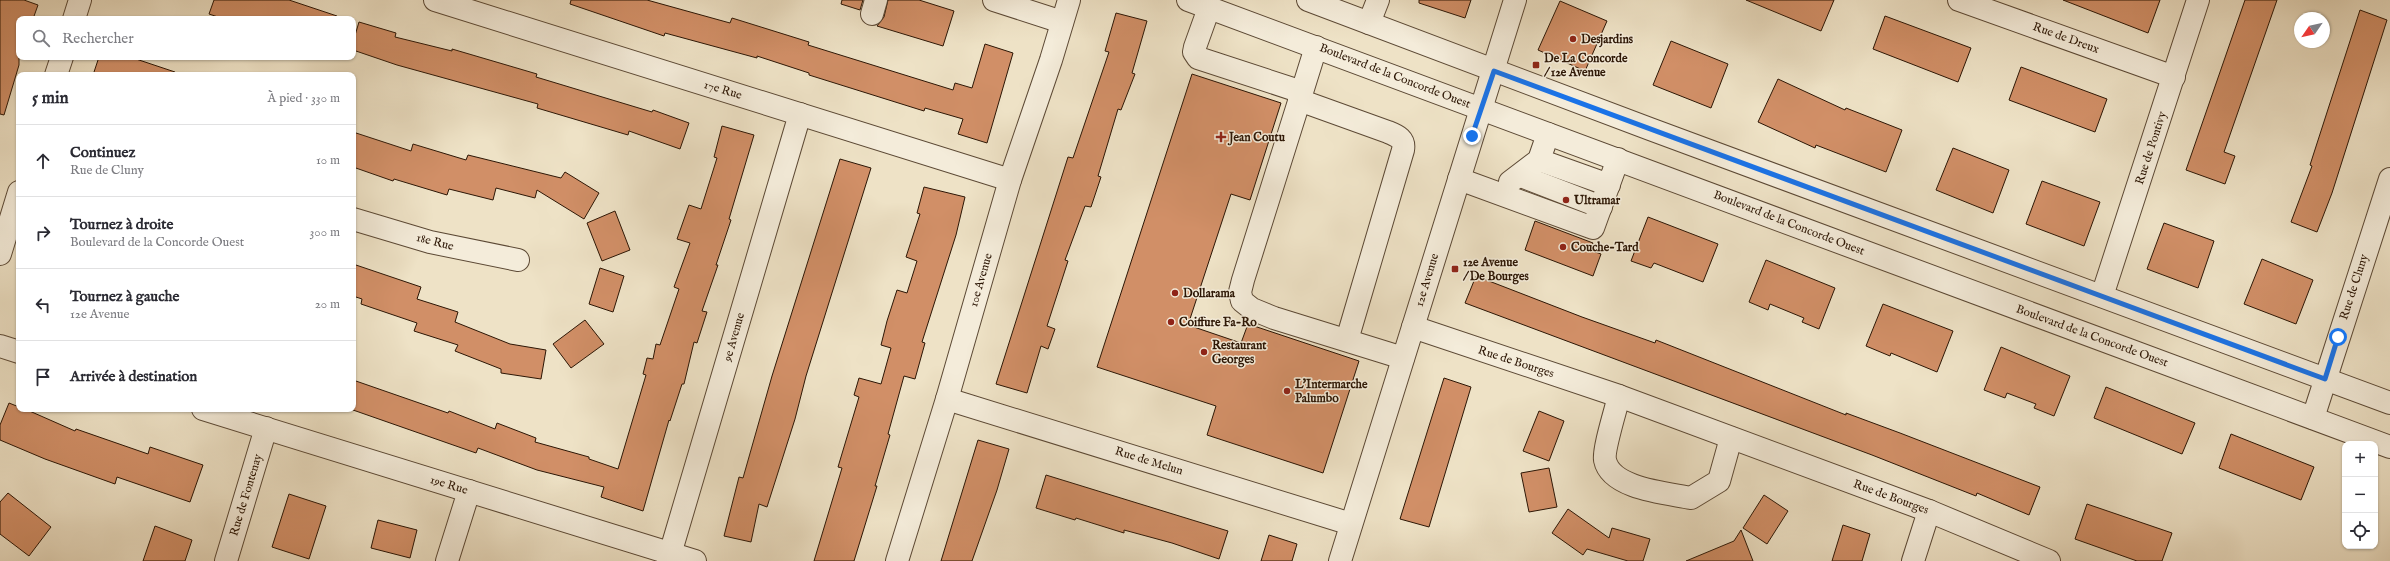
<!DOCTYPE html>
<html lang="fr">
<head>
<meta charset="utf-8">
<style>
	body { margin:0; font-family:"IM FELL English",serif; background:#f7f7f7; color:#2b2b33 }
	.controls { position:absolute; right:12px; bottom:12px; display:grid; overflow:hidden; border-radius:8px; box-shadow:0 1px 3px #0004 }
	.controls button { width:36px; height:36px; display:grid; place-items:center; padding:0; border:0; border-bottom:1px solid #e1e1e2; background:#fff; color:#2b2b33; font:20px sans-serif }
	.compass { position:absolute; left:2294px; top:12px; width:36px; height:36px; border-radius:50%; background:#fff; box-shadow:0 1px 3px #0004; rotate:236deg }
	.stop { position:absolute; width:12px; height:12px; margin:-9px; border:3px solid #1a73e8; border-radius:50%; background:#fff }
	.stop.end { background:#1a73e8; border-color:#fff; box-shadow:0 1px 4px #0008 }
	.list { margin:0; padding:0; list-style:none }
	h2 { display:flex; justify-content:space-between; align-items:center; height:52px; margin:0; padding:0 16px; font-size:17px }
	h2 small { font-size:13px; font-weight:400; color:#7c7c81 }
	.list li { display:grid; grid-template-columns:26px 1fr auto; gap:12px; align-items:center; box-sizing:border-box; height:72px; padding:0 16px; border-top:1px solid #e1e1e2 }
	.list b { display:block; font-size:15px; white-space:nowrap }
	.list p { margin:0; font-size:13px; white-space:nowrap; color:#7c7c81 }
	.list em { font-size:13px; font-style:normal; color:#7c7c81 }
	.icon { flex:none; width:22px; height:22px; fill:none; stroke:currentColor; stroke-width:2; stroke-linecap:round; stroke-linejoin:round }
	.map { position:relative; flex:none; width:2390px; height:561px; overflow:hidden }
	.search { position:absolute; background:#fff; box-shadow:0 1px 3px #0004; left:16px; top:16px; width:340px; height:44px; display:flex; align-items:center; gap:10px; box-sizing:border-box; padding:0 14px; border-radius:8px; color:#7c7c81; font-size:15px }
	.panel { position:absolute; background:#fff; box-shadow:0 1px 3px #0004; left:16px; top:72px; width:340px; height:340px; border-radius:8px }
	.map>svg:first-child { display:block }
</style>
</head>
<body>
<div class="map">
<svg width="2390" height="561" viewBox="0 0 2390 561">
	<rect width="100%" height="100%" fill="#eee2c6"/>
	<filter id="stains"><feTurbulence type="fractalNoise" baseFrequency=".005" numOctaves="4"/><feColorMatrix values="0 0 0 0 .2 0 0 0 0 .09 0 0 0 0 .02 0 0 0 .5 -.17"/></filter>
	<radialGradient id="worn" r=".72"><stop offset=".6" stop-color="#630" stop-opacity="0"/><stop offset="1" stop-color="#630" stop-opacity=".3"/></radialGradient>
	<g fill="#d18f67" stroke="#2c1605">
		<polygon points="0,0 24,0 38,5 33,19 19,19 19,65 4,115 0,114"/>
		<polygon points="214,0 289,0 337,16 336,19 224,19 209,14"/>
		<polygon points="571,0 647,0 730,23 732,18 809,42 808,45 953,90 955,83 972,88 985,44 1013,53 987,143 958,134 963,119 925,108 924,111 809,75 809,73 757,56 757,58 665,33 664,36 570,4"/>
		<polygon points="842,0 863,0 860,10 841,4"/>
		<polygon points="888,0 919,0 954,11 943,46 877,26 884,17"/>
		<polygon points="1419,0 1471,0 1465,18 1419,3"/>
		<polygon points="1746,0 1834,0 1821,31"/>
		<polygon points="2063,0 2160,0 2148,33"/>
		<polygon points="2245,0 2277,0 2224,152 2235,156 2225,184 2186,170"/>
		<polygon points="1560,1 1607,21 1585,71 1538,50"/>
		<polygon points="2360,10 2387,20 2332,193 2317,232 2291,222 2312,166 2310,165"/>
		<polygon points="1116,13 1147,21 1132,73 1135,74 1121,110 1118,109 1098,176 1101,177 1091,207 1085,206 1065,260 1068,261 1047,326 1055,329 1048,349 1041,346 1027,393 996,384 1068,157 1073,158 1109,52 1105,51"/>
		<polygon points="1885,16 1971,48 1958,82 1873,49"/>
		<polygon points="359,22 396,33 395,37 452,51 452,49 537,74 536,77 652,112 653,110 689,123 680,149 629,131 628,135 537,108 538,104 397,65 353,50 353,42"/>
		<polygon points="1671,41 1728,64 1711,108 1653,85"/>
		<polygon points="99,57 130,57 175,72 174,75 93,75"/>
		<polygon points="2021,67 2107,99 2095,132 2009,100"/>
		<polygon points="1192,74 1281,103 1250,200 1231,194 1188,325 1241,343 1248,324 1359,361 1323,473 1207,435 1216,406 1097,367"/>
		<polygon points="1778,79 1845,110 1846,108 1902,130 1886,172 1816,145 1815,148 1758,122"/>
		<polygon points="722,126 754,135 729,219 731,220 716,265 718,265 702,311 707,312 697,343 694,342 684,384 682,384 670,421 669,420 643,511 601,497 604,487 537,470 478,448 476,453 353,410 353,380 448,413 449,411 495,429 497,423 536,438 535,442 589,457 589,459 618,469 646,375 643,374 647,358 653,359 656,344 660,345 679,289 674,287 690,243 677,239 689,205 701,209 717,158 714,157"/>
		<polygon points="353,132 411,151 413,144 466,160 468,155 561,178 565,172 599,193 584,219 537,190 535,198 496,188 493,200 449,189 447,195 394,179 393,181 353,167"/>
		<polygon points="1953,148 2009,170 1993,213 1936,190"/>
		<polygon points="840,159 871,168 806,376 795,419 767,507 759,504 751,542 724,536 739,477 743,478 772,376"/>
		<polygon points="2042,181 2100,202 2084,246 2026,224"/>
		<polygon points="924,187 965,197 956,235 922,342 925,343 915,379 904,376 888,434 890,435 875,486 877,486 854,561 814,561 842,468 838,467 859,397 854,395 859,378 881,384 891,348 881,345 887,321 897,290 907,293 917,261 906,257 920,214 917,213"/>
		<polygon points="615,211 630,250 602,261 587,223"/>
		<polygon points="1648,217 1718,244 1703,282 1654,263 1651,268 1631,261"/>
		<polygon points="1535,221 1593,243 1590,250 1601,254 1593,276 1525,250"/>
		<polygon points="2164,223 2214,241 2198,288 2147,269"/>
		<polygon points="2262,259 2313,280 2296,324 2244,304"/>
		<polygon points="1766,260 1835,288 1819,329 1802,322 1804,318 1770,304 1768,310 1749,302"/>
		<polygon points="353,264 421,287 417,299 458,312 455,322 510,344 546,350 541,379 501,373 501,369 455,351 458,345 414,331 417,323 361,304 362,299 353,296"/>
		<polygon points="600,268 624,276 613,312 589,304"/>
		<polygon points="1476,276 1582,317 1655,343 1656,340 1846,415 1846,413 1900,433 2040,487 2029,515 1977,493 1976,496 1872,455 1465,303"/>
		<polygon points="1883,304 1953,331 1937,372 1891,353 1890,356 1866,346"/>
		<polygon points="585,320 604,344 571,368 553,344"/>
		<polygon points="2001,347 2070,376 2054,416 2034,408 2036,404 2007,393 2005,398 1984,390"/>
		<polygon points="1444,378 1471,387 1429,527 1400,519"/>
		<polygon points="2106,387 2195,423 2182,454 2094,418"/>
		<polygon points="9,403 19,407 19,409 25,409 75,431 76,429 148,454 150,447 203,465 190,502 117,477 115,484 45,459 0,440 0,425"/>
		<polygon points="1539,411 1564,421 1549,461 1523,451"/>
		<polygon points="2231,434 2314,467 2301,500 2219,468"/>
		<polygon points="978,440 1009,449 997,490 972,561 941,561"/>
		<polygon points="1549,468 1557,507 1529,512 1521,473"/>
		<polygon points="1046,475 1228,531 1219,559 1172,543 1124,530 1124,533 1076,518 1075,520 1036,508"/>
		<polygon points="8,493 51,527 29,556 0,534 0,502"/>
		<polygon points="289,494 326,506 309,559 272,547"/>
		<polygon points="1764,495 1788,511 1767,544 1743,528"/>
		<polygon points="2087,504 2172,533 2162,561 2137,561 2075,539"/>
		<polygon points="1568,509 1609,538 1612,528 1650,539 1643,561 1628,561 1587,549 1583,555 1552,533"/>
		<polygon points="378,520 417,530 410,558 371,548"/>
		<polygon points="1843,525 1870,534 1862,561 1832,561"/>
		<polygon points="155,526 192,540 185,561 143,561"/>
		<polygon points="1741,530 1753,561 1686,561 1734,541"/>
		<polygon points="1269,535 1297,544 1292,561 1261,561"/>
	</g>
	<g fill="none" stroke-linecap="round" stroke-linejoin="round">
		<defs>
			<g id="minor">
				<polyline points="435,0 1010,180"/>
				<polyline points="994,0 1062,22"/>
				<polyline points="1188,0 2390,447"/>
				<polyline points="1308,0 1650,129 2390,403"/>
				<polyline points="1959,0 2174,77"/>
				<polyline points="1209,8 1195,47 1194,52 1198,58 1302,92 1243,280 1240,292 1242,301 1252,309 1274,318 1403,358"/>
				<polyline points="872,14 876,0"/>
				<polyline points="74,19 80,0"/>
				<polyline points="1369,23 1378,0"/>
				<polyline points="56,75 62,57"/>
				<polyline points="1302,92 1316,47"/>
				<path d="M1299,100L1388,132C1398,136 1405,139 1403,150L1347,340"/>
				<polyline points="1539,160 1609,185"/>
				<polyline points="1521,176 1601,207"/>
				<polyline points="1459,179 1593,228 1618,159"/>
				<polyline points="1510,182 1539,160 1548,134"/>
				<polyline points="353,219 430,242 518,260"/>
				<polyline points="0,254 19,192"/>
				<polyline points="2102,296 2198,0"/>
				<polyline points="1413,327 1619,396 1929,511 2049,561"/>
				<polyline points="0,346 19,352"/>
				<path d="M1619,396C1616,409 1603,450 1605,460C1611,489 1667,493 1691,498L1719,481L1731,438"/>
				<polyline points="947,399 1351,524"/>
				<polyline points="203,409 695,561"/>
				<polyline points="2313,418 2390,179"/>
				<polyline points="226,561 266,428"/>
				<polyline points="447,561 469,491"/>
				<polyline points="668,561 800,114"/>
				<polyline points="897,561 947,399 1010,180 1051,60 1069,0"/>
				<polyline points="1340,561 1515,0"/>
				<polyline points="1913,561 1929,511"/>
			</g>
		</defs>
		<use href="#minor" stroke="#5c4935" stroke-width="24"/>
		<use href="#minor" stroke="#f4ecda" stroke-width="22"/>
	</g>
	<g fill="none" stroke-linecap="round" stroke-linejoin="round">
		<polyline stroke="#1a73e8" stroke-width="5" points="1472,136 1494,71 2325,379 2338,337"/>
	</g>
	<g fill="#8f2418" stroke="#f4ecda" stroke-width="1.5">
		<circle cx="1573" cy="39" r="4"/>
		<rect x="1532" y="61" width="8" height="8" rx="2"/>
		<path d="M1219 131h4v4h4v4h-4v4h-4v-4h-4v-4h4z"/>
		<circle cx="1566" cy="200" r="4"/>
		<circle cx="1563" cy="247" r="4"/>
		<rect x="1451" y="265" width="8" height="8" rx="2"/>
		<circle cx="1175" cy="293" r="4"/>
		<circle cx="1171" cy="322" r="4"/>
		<circle cx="1204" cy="352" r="4"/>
		<circle cx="1287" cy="391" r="4"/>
	</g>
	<g text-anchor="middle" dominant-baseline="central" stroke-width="3" stroke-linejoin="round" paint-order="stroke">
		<g font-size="12" fill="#2c1605" stroke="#f4ecda">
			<text transform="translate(2066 38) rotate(20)">Rue de Dreux</text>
			<text transform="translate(1395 76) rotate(21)">Boulevard de la Concorde Ouest</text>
			<text transform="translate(723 90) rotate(17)">17e Rue</text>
			<text transform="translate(2151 148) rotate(-72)">Rue de Pontivy</text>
			<text transform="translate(1789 223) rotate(21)">Boulevard de la Concorde Ouest</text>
			<text transform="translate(435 242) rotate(14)">18e Rue</text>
			<text transform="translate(981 280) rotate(-74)">10e Avenue</text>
			<text transform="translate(1427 280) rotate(-73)">12e Avenue</text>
			<text transform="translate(2354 287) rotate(-72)">Rue de Cluny</text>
			<text transform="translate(2092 336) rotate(20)">Boulevard de la Concorde Ouest</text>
			<text transform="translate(734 337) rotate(-74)">9e Avenue</text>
			<text transform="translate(1516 362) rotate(18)">Rue de Bourges</text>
			<text transform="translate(1149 461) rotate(17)">Rue de Melun</text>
			<text transform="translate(449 485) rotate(17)">19e Rue</text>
			<text transform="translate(246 495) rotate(-73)">Rue de Fontenay</text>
			<text transform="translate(1891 497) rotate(20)">Rue de Bourges</text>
		</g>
		<g font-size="12" font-weight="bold" fill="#2c1605" stroke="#f4ecda" text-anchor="start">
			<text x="1581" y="39">Desjardins</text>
			<text x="1544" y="58">De La Concorde<tspan x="1544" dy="14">/ 12e Avenue</tspan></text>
			<text x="1229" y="137">Jean Coutu</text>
			<text x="1574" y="200">Ultramar</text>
			<text x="1571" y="247">Couche-Tard</text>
			<text x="1463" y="262">12e Avenue<tspan x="1463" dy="14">/ De Bourges</tspan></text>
			<text x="1183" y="293">Dollarama</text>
			<text x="1179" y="322">Coiffure Fa-Ro</text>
			<text x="1212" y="345">Restaurant<tspan x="1212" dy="14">Georges</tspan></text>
			<text x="1295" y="384">L'Intermarche<tspan x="1295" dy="14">Palumbo</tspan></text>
		</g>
	</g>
	<rect width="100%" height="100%" filter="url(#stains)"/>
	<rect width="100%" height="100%" fill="url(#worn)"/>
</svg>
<div class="controls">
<button>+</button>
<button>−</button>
<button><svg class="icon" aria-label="locate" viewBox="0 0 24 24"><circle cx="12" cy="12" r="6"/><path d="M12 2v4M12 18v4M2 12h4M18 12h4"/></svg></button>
</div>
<svg class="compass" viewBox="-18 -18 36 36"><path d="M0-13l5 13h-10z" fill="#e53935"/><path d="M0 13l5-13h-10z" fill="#7c7c81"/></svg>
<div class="stop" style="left:2338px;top:337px"></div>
<div class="stop end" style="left:1472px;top:136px"></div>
<div class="search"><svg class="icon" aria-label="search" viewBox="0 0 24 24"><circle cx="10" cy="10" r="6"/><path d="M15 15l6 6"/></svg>Rechercher</div>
<section class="panel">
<h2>5 min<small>À pied · 330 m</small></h2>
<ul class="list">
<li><svg class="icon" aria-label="ahead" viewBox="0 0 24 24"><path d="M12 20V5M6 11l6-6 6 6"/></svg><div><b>Continuez</b><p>Rue de Cluny</p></div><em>10 m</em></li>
<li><svg class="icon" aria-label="right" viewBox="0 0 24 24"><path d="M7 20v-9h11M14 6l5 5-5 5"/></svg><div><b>Tournez à droite</b><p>Boulevard de la Concorde Ouest</p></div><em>300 m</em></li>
<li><svg class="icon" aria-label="left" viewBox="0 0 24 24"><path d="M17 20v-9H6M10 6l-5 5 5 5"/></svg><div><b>Tournez à gauche</b><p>12e Avenue</p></div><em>20 m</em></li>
<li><svg class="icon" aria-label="arrive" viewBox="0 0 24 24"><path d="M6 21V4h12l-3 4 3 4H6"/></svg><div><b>Arrivée à destination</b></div></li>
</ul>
</section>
</div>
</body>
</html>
